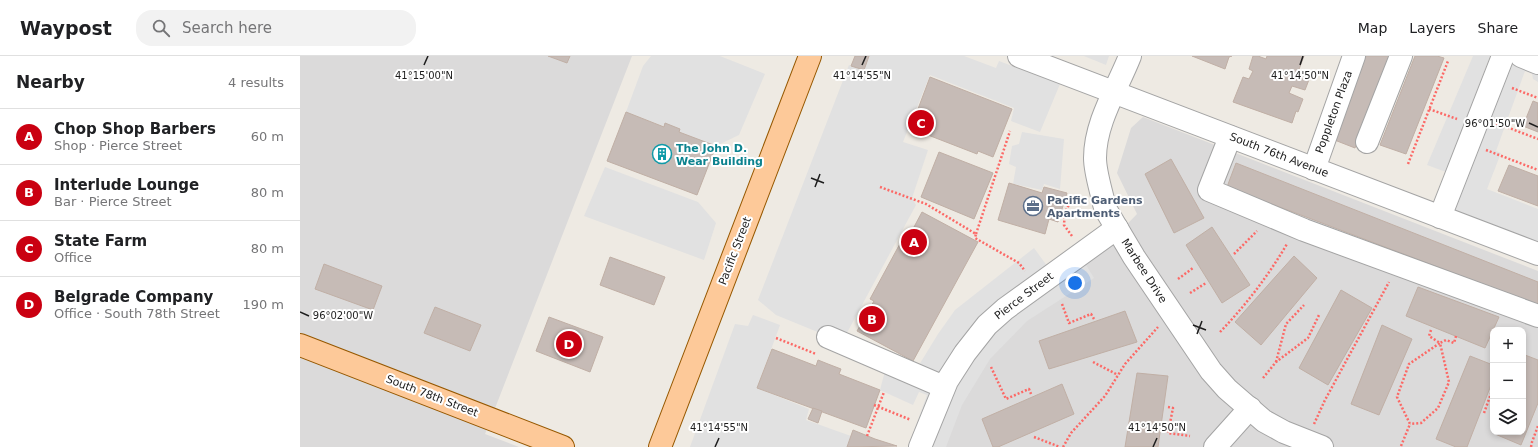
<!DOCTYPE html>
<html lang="en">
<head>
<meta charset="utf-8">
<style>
	body { margin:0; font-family:"DejaVu Sans",sans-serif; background:#f2f2f2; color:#202124 }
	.controls { position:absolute; right:12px; bottom:12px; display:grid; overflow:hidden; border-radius:8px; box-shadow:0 2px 6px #0003 }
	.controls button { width:36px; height:36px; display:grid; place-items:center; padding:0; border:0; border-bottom:1px solid #e0e0e0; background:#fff; color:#202124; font:20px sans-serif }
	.you { position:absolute; left:775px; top:227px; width:14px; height:14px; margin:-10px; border:3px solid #fff; border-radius:50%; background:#1a73e8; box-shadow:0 0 0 6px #1a73e833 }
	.badge { display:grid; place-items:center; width:26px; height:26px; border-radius:50%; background:#ca0011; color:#fff; font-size:13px; font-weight:700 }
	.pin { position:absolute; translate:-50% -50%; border:2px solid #fff; box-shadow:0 1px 4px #0006 }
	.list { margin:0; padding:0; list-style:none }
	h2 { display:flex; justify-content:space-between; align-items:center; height:52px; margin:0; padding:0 16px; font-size:17px }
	h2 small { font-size:13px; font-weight:400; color:#757577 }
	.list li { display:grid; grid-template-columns:26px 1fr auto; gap:12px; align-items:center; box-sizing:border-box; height:56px; padding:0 16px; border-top:1px solid #e0e0e0 }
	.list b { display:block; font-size:15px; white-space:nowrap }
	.list p { margin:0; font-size:13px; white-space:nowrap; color:#757577 }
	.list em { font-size:13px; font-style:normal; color:#757577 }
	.icon { flex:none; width:22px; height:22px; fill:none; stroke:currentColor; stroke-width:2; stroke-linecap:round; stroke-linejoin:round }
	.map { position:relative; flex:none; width:1238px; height:391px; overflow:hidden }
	header { display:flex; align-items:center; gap:24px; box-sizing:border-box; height:56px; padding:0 20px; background:#fff; border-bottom:1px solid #e0e0e0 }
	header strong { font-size:19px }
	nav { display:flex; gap:22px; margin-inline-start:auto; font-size:14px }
	.search { width:280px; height:36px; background:#f2f2f2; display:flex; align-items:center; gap:10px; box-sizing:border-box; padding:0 14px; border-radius:16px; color:#757577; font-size:15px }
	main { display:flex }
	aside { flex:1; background:#fff }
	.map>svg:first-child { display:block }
</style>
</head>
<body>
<header>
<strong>Waypost</strong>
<div class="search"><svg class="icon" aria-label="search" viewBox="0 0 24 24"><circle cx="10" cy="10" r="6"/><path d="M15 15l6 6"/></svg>Search here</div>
<nav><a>Map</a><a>Layers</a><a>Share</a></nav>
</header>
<main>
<aside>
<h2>Nearby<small>4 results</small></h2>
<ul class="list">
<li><span class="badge">A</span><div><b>Chop Shop Barbers</b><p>Shop · Pierce Street</p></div><em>60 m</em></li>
<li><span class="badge">B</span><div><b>Interlude Lounge</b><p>Bar · Pierce Street</p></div><em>80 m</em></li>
<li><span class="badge">C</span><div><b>State Farm</b><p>Office</p></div><em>80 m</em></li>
<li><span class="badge">D</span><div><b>Belgrade Company</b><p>Office · South 78th Street</p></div><em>190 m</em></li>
</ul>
</aside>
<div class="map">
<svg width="1238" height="391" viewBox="0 0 1238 391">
	<rect width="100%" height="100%" fill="#eeeae3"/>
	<g fill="#dbdada" fill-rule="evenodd">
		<polygon points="0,0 332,0 185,378 219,391 0,391"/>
		<path d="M843,61L1238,215V391H631L678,299L800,196L837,158L817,117L831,72ZM1193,274H1223V376H1193Z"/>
	</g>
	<g fill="#e1e1e1">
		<polygon points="351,0 420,0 465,18 439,79 416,90 326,56 343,10"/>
		<polygon points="569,0 664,0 696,12 699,5 760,28 740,76 711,65 714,52 630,19 603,86 628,94 612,142 616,149 542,286 476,259 458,244 549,9 564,14"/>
		<polygon points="784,0 809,0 806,9"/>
		<polygon points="1173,0 1190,0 1146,116 1127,109"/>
		<polygon points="1211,0 1238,0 1238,26 1233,23 1232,18 1225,15 1196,95 1201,97 1187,133 1238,153 1238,190 1158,160 1154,152"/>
		<polygon points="722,76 764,83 760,133 744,128 742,134 713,128 716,111 709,108 712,90 719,88"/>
		<polygon points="305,111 398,146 416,167 404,204 284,160"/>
		<polygon points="734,192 753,218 780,199 794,222 727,265 690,303 662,349 646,391 608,391 627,339 619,336 613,349 580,334 585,315 619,309 638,278 655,254"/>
		<polygon points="453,259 480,269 457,332 509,353 506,364 551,380 547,391 390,391 435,268 448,270"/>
	</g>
	<g fill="#c6bbb6" stroke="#c0afa5">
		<polygon points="248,0 270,0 267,7"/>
		<polygon points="555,0 569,0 564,14 551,10"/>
		<polygon points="892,0 932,0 929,1 925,13"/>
		<polygon points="953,0 958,0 966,3 967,0 1004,0 998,16 1010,21 1005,34 992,30 989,37 1003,43 998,56 996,55 992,67 933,46 943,21 949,23 953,15 949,13"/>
		<polygon points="1065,0 1091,0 1055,92 1032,83"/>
		<polygon points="1115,0 1137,0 1144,2 1106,98 1080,89"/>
		<polygon points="630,21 712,53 693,101 678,95 677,98 628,79 629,76 612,69"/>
		<polygon points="1233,45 1238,47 1238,76 1223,70"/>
		<polygon points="326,56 364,71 365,67 380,73 379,76 416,90 397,139 307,105"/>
		<polygon points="639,96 693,117 674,163 621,141"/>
		<polygon points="871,103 904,162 874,177 845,118"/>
		<polygon points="936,107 1238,226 1238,249 927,131"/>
		<polygon points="1209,109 1238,120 1238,150 1198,135"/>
		<polygon points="709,127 742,137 744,131 767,137 758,166 749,163 745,178 698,164"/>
		<polygon points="622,156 678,186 613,305 557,275 574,245 570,243 602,184 606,186"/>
		<polygon points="912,171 950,229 922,247 886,189"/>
		<polygon points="994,200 1017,222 961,289 935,266"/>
		<polygon points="310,201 365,221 354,249 300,229"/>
		<polygon points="24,208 82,230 73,254 15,233"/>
		<polygon points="1118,231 1199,261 1185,292 1106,260"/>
		<polygon points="1041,234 1072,252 1028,329 999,312"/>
		<polygon points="135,251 181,269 170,295 124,277"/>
		<polygon points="825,255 837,286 749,313 739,285"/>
		<polygon points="249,261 303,281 290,316 236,295"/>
		<polygon points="1082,269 1112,283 1079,359 1051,348"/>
		<polygon points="472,293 516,310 518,304 528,308 541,313 539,318 580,334 566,372 457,332"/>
		<polygon points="1225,299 1238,304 1238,347 1221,389 1195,378 1196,376 1223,376 1223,305"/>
		<polygon points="1170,300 1193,309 1193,324 1167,391 1156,391 1136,383"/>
		<polygon points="837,317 868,320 858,391 825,391"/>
		<polygon points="762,328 774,358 698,391 693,391 682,363"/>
		<polygon points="513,352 522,355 518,367 508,363"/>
		<polygon points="553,374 575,383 597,390 547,391"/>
	</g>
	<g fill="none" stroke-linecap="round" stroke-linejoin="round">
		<defs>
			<g id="minor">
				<polyline points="719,0 1238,198"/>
				<path d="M830,0C817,33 795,66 795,102C795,116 801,134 804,148L806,154L834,201L911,315L927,333L964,365L984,376L1022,391"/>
				<polyline points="1221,0 1238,7"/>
				<polyline points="930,81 909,134 1004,174 1238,260"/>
				<polyline points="1067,86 1101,0"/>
				<polyline points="1014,113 1054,0"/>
				<polyline points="1140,161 1203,0"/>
				<polyline points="528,281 644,331"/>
				<polyline points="620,391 647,325 665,297 687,269 705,253 817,172"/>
				<polyline points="915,391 950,352"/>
			</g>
			<g id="major">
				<polyline points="0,289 263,391"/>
				<polyline points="360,391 510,0"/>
			</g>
		</defs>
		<use href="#minor" stroke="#a4a4a4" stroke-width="24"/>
		<use href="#major" stroke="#965800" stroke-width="24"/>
		<g stroke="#fc6966" stroke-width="2.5" stroke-dasharray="2 2" stroke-linecap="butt">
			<polyline points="1212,32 1238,42"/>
			<polyline points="1129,53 1157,63"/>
			<polyline points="1196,67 1238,83"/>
			<polyline points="1186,94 1238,114"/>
			<polyline points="1108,108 1148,5"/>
			<polyline points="580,131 626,148 676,178 675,182 719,207 725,215"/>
			<polyline points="676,178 710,75"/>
			<path d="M772,180L764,169C765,153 766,148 781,141"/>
			<polyline points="934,198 957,175"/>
			<polyline points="878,223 893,212"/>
			<polyline points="890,237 906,227"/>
			<polyline points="762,248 769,267 791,258 794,263"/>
			<polyline points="1131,274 1129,280 1140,287 1146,284 1154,287 1156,280"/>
			<path d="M920,276C946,249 968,220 987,188"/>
			<polyline points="476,282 516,298"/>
			<polyline points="793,306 818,319"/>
			<polyline points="976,306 986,268 1004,249"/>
			<polyline points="691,311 706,343 729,333 731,338"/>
			<polyline points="963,322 976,306 1008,282 1019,259"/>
			<polyline points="574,349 611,364"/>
			<polyline points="868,351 873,352 868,377 890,380"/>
			<polyline points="1184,357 1193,332"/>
			<polyline points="1014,368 1025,344 1089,226"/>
			<polyline points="567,380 584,336"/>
			<polyline points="734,381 760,391"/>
			<polyline points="1101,390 1110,368 1097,341 1109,308 1140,287 1149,326 1138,352 1121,367 1110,368"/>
			<polyline points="763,391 771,377 805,340 825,308 858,271"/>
			<polyline points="1231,391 1232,386 1238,370"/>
		</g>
		<use href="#minor" stroke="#fff" stroke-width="22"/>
		<use href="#major" stroke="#fdc999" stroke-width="22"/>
	</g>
	<path fill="none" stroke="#1d1d1d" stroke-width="1.5" d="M124,9L128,0M562,9L566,0M1000,9L1003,0M1229,67L1238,71M511,122L524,127M515,131L520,118M0,256L9,260M893,269L906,274M897,278L902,265M415,391L419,382M853,391L857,382"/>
	<defs>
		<symbol id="building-ring" viewBox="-11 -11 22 22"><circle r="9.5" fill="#fff" stroke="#0f9aa8" stroke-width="1.5"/><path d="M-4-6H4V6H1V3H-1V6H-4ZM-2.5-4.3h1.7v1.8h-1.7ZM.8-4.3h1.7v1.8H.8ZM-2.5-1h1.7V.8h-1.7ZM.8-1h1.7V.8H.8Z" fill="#0f9aa8"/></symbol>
		<symbol id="office-ring" viewBox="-11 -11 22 22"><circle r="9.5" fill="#fff" stroke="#5c6f8a" stroke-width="1.5"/><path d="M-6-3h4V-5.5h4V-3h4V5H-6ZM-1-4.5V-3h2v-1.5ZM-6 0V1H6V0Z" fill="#5c6f8a"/></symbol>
	</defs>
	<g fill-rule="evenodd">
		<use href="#building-ring" x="351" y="87" width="22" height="22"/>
		<use href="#office-ring" x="722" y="139" width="22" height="22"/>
	</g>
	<g text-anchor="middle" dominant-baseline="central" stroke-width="4" stroke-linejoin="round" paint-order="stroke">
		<g font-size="11" fill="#1d1d1d" stroke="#fff">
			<text transform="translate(1034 56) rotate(-70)">Poppleton Plaza</text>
			<text transform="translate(979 99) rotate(21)">South 76th Avenue</text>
			<text transform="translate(435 195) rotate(-69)">Pacific Street</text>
			<text transform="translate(844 215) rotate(57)">Marbee Drive</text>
			<text transform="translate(724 240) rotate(-37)">Pierce Street</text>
			<text transform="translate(132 340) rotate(21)">South 78th Street</text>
		</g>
		<g font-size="11" font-weight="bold" fill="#0d838f" stroke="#fff" text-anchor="start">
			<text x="376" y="92">The John D.<tspan x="376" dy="13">Wear Building</tspan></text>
		</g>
		<g font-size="11" font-weight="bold" fill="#4e5e75" stroke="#fff" text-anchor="start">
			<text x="747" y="144">Pacific Gardens<tspan x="747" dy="13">Apartments</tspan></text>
		</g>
	</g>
	<g font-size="10" text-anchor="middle" fill="#1d1d1d" stroke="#fff" stroke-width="4" stroke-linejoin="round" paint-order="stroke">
		<text x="124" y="23">41°15'00"N</text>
		<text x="562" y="23">41°14'55"N</text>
		<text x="1000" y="23">41°14'50"N</text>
		<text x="1195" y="71">96°01'50"W</text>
		<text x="43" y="263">96°02'00"W</text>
		<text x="419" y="375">41°14'55"N</text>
		<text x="857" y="375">41°14'50"N</text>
	</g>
</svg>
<div class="controls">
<button>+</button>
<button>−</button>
<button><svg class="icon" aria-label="layers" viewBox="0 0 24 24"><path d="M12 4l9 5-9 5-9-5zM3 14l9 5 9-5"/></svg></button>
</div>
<div class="you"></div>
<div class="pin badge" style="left:614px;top:186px">A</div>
<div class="pin badge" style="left:572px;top:263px">B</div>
<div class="pin badge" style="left:621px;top:67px">C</div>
<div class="pin badge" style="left:269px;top:288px">D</div>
</div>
</main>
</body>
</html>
